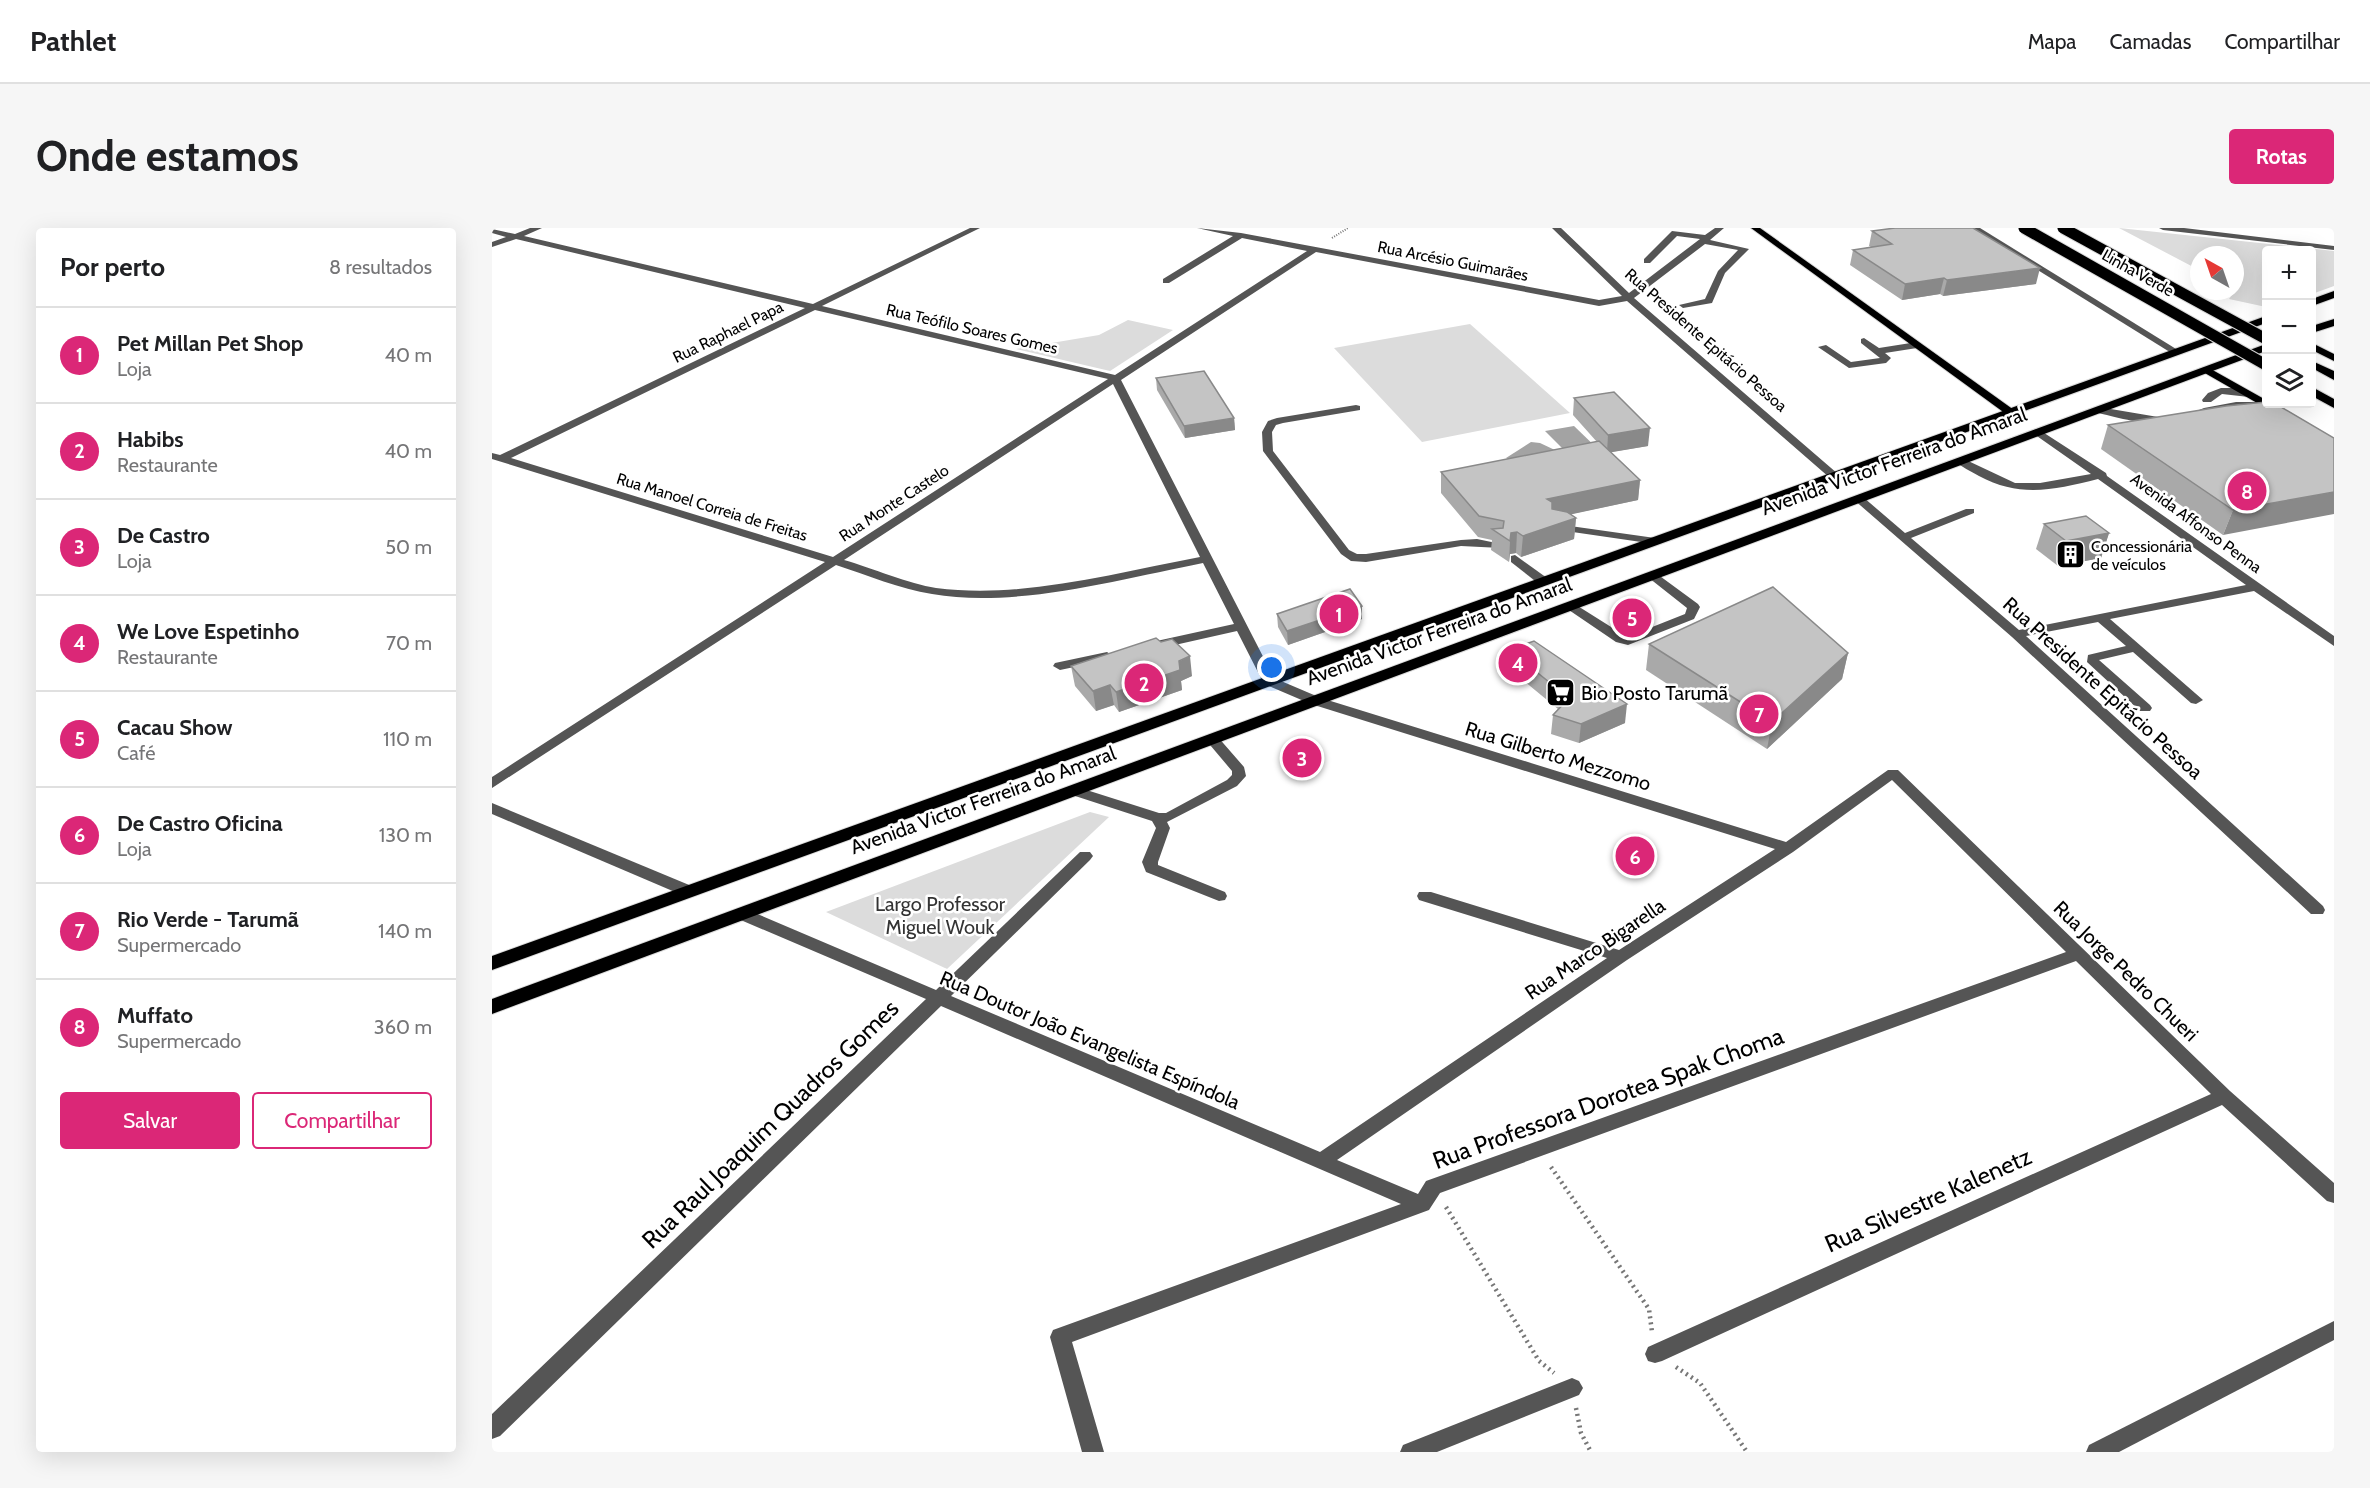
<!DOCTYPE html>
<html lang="pt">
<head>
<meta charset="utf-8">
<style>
	body { margin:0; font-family:Cabin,sans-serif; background:#f6f6f6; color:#202124 }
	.controls { position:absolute; right:18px; top:18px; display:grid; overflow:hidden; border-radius:6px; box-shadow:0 6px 24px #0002 }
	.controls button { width:54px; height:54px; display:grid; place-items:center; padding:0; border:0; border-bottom:2px solid #e0e0e0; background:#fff; color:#202124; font:30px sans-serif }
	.compass { position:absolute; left:1698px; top:18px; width:54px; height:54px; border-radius:50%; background:#fff; box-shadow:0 6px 24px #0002; rotate:320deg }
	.you { position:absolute; left:780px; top:440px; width:21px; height:21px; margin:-15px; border:4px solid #fff; border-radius:50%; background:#1a73e8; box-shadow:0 0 0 9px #1a73e833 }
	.badge { display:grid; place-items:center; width:39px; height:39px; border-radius:50%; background:#db2777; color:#fff; font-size:20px; font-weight:700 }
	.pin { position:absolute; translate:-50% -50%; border:3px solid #fff; box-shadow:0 2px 6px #0006 }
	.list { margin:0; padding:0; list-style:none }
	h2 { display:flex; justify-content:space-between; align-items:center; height:78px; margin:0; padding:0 24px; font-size:26px }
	h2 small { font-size:20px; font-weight:400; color:#757577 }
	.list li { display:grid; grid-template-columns:39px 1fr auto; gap:18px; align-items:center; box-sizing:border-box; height:96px; padding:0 24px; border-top:2px solid #e0e0e0 }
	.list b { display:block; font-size:22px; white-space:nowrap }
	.list p { margin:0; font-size:20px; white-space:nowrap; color:#757577 }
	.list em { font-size:20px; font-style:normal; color:#757577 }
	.actions { display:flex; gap:12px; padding:18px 24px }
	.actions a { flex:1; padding:14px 0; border:2px solid #db2777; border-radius:6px; text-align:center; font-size:21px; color:#db2777 }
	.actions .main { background:#db2777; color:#fff }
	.icon { flex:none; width:33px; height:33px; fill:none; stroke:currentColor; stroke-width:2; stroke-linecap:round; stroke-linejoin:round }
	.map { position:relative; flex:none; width:1842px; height:1224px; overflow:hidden; border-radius:6px }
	header { display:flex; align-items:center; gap:36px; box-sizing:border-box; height:84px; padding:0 30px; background:#fff; border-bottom:2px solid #e0e0e0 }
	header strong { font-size:28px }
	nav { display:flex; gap:33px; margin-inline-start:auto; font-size:21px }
	.intro { display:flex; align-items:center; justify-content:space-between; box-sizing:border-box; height:144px; padding:0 36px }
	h1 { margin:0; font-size:42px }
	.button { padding:15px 27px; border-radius:6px; background:#db2777; color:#fff; font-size:21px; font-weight:700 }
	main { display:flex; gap:36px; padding:0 36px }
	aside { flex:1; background:#fff; border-radius:6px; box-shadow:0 6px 24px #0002 }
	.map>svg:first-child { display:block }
</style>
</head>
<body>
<header>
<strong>Pathlet</strong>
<nav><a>Mapa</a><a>Camadas</a><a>Compartilhar</a></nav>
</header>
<div class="intro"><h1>Onde estamos</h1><a class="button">Rotas</a></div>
<main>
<aside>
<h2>Por perto<small>8 resultados</small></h2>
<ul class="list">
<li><span class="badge">1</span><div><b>Pet Millan Pet Shop</b><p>Loja</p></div><em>40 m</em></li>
<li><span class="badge">2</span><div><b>Habibs</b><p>Restaurante</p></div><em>40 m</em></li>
<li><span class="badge">3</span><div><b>De Castro</b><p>Loja</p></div><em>50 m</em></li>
<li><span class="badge">4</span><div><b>We Love Espetinho</b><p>Restaurante</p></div><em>70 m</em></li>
<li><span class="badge">5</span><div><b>Cacau Show</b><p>Café</p></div><em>110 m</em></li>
<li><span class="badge">6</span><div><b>De Castro Oficina</b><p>Loja</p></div><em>130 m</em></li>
<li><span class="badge">7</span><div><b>Rio Verde - Tarumã</b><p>Supermercado</p></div><em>140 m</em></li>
<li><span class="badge">8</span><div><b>Muffato</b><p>Supermercado</p></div><em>360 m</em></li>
</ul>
<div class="actions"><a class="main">Salvar</a><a>Compartilhar</a></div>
</aside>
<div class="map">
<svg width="1842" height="1224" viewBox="0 0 1842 1224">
	<rect width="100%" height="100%" fill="#fff"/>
	<g fill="#dcdcdc">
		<polygon points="1627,0 1842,23 1842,58 1820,66 1820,22 1774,22 1774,79 1737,71 1743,63 1743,27 1707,27 1707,42"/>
		<polygon points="636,92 681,102 618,143 524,121 607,107"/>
		<polygon points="978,96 1078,185 930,214 842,120"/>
		<polygon points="598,584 617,589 455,741 334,684"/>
	</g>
	<g fill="#a3a3a3">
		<polygon points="1082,198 1110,225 1081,231 1053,203"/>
		<polygon points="1039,214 1048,215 1065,223 1027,236 1014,230"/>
	</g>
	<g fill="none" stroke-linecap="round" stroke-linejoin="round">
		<defs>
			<g id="major">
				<polygon points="1259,0 1268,0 1522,182 1522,186 1514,186"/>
				<polygon points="1820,115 1842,126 1842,133 1820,122"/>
				<polygon points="1711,140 1717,140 1774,172 1774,176 1781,176 1795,185 1786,187 1711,144"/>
			</g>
			<g id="highway">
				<polygon points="1842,63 1842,70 1820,78 1820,71"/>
				<polygon points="1774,88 1774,95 0,742 0,728"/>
				<polygon points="1842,91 1842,98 1820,105 1820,98"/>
				<polygon points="1774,116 1774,123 0,786 0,771"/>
				<polygon points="1820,133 1842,143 1842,152 1820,140"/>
				<polygon points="1820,159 1842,171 1842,180 1820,168"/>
			</g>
		</defs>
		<use href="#major" stroke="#dbdbdb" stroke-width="2"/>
		<use href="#highway" stroke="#dbdbdb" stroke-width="2"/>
		<polyline stroke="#777" stroke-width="2" stroke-dasharray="1 1.5" stroke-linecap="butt" points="840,10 856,0"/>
		<g stroke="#777" stroke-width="4.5" stroke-dasharray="2 4" stroke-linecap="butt">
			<polyline points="1059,939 1157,1081 1160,1104"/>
			<polyline points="954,979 1047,1133 1062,1145"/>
			<polyline points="1184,1139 1208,1155 1255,1224"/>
			<polyline points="1084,1180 1089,1205 1099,1224"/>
		</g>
		<g fill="#555" fill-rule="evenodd">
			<path d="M38,0H50L32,8L321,76L478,0H488L330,78L623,147L815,23L750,10L677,55H671V51L741,8L705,0L749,5L1107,72L1130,68L1060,0H1069L1137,65L1208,11L1185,8L1158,35H1152V31L1180,3L1213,7L1223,0H1232L1218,12L1257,21L1233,45L1220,75L1191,80L1187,77L1213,71L1226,43L1246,22L1213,16L1142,70L1346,246V250H1338L1135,73L1107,78L824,24L629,152L782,450L829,470L1294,614L1396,542H1406L1738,863L1842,955V975L1835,973L1730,877L1170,1133L1163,1135L1156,1133L1153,1126L1156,1119L1719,866L1584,733L948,965L937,982L580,1114L612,1224H590L558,1109L561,1102L909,976L449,778L8,1208L0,1211V1186L434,771L244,690L242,686L244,682H256L444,762L588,624H598L601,628L598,632L459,768L828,924L1115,730L927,672L925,668L927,664H939L1127,722L1283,621L819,476L772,456L745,403L665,421L660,420L659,417L660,414L742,396L711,335C629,351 523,381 440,366C408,361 375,347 344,337L0,560V549L333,334L0,231V225L8,227L313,80L24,11L0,19V14L14,9L0,5V1L23,6ZM323,82L616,151L341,329L19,230ZM621,156L708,329C622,345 532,371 444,360C417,356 380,340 352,332ZM1400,552L1574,724L934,953L926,966L845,932L1135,732L1301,624Z"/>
			<polygon points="1478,0 1488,0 1689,124 1681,126"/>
			<polygon points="1667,0 1692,0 1842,18 1842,22 1671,2"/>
			<polygon points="1372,110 1387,120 1425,114 1430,117 1425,120 1393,125 1399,130 1394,135 1357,140 1326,119 1334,117 1359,134 1388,130 1369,115 1369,111"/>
			<polygon points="1729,160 1746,160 1762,166 1757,169 1730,166 1719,174 1711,174 1710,172 1716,165"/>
			<polygon points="1744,174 1765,174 1781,179 1776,182 1735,181 1695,192 1690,189 1712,180"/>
			<polygon points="864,177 868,178 868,182 791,195 784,197 780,204 781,223 857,322 865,326 874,326 969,312 985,311 1009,316 1009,320 969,318 874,334 859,333 849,326 771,223 770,204 776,193 785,190"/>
			<path d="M1607,179L1672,190L1677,193C1666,201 1618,188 1603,184L1602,182Z"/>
			<path d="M1546,201L1614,245L1615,248L1842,408V418L1762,363L1618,391L1711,472L1704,476L1699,475L1641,424L1607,432L1658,477L1660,480L1658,483H1648L1595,434L1596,427L1634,418L1606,394L1534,408L1831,678L1833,682L1831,686H1819L1520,409L1361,271L1367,268L1371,269L1413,305L1474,281H1482V285L1419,310L1527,402L1754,357L1606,251C1562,262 1528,270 1487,248C1479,243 1469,239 1463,233L1468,230L1472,231L1523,255H1548L1599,246L1542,206V202Z"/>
			<polygon points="1064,296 1163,310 1169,313 1163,316 1060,301 1060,297"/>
			<polygon points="1023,327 1055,350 1055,356 1047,356 1019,334 1019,328"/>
			<polygon points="1161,343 1206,376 1208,379 1202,391 1136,417 1124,414 1071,378 1077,374 1081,375 1135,409 1193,386 1195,380 1157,350 1155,347"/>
			<polygon points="615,424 621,428 620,431 568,442 561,438 563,435"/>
			<polygon points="720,507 725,508 752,539 754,548 745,558 675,594 678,600 666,634 666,637 733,664 735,668 733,672 727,673 654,644 650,634 664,600 660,593 577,566 575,563 582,558 667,585 674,585 735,552 740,547 740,543 713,511"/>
			<polygon points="0,575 202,659 204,663 202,667 190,667 0,586"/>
			<polygon points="1842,1093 1842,1112 1627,1224 1594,1224 1597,1217"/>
			<polygon points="1080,1150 1087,1153 1091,1160 1087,1167 945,1224 908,1224 911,1217"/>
		</g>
		<use href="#major" fill="#000" fill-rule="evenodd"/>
		<use href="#highway" fill="#000" fill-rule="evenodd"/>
		<defs>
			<g id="highway-bridge">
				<polyline points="1532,0 1774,137"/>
				<polyline points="1571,0 1774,111"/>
			</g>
		</defs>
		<use href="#highway-bridge" stroke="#dbdbdb" stroke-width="13" stroke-linecap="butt"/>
		<use href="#highway-bridge" stroke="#000" stroke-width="11"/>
	</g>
	<g fill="#a9a9a9">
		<polygon points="1380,3 1544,56 1451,68 1448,66 1410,72 1358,37 1361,22 1379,19 1377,18"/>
		<polygon points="1774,118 1774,129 1771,126"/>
		<polygon points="664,150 742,190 743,202 693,210 665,162"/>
		<polygon points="1082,170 1156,218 1119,224 1148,252 1146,272 1079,286 1084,290 1082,311 1029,329 1024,325 1018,326 1017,334 999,322 1000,312 986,309 949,265 949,244 1105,214 1081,187"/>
		<polygon points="1784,176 1731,307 1609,221 1616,197"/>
		<polygon points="1552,296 1617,305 1609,330 1566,338 1544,321"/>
		<polygon points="870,378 870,391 796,417 786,399 785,386"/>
		<polygon points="1157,416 1356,425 1350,451 1275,521 1154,442"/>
		<polygon points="1017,422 1133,495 1087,515 1059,506 1061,487 1066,481 1016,440"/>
		<polygon points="579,438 700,448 689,453 690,462 627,484 622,477 604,483 583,458"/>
	</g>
	<g fill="#898989">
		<polygon points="1548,40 1544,56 1451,68 1455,52"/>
		<polygon points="1452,50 1448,66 1410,72 1413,56"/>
		<polygon points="742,190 743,202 693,210 692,198"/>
		<polygon points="1158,200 1156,218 1115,225 1116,207"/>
		<polygon points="1148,252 1146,272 1053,292 1055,271"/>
		<polygon points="1842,264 1842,286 1731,307 1741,282"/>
		<polygon points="1084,290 1082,311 1029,329 1031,308"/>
		<polygon points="1025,304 1024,325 1018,326 1017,334 1018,313 1019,305"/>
		<polygon points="1617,305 1609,330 1566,338 1574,313"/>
		<polygon points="870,378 870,391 796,417 795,403"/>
		<polygon points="1356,425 1350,451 1275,521 1280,494"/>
		<polygon points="698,428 700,448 689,453 690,462 627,484 624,464"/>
		<polygon points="618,457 622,477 604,483 601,463"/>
		<polygon points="1135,476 1133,495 1087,515 1089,496"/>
	</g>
	<g fill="#c4c4c4" stroke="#898989" stroke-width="1.5">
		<polygon points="1403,0 1481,0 1548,40 1455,52 1452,50 1413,56 1361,22 1400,16 1380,3"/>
		<polygon points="712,143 742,190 692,198 664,150"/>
		<polygon points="1122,164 1158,200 1116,207 1082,170"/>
		<polygon points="1774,174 1774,176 1784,176 1842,210 1842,264 1741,282 1616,197 1734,178"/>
		<polygon points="1107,213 1148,252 1055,271 1060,274 1060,281 1075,284 1084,290 1031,308 1025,304 1019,305 1018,313 1000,301 1011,300 1012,293 987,288 949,244"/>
		<polygon points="1594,288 1617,305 1574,313 1552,296"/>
		<polygon points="1281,359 1356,425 1280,494 1157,416"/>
		<polygon points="858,361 870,378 795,403 785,386"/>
		<polygon points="664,410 669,414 680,411 698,428 687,433 688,442 624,464 618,457 601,463 579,438"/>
		<polygon points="1042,413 1135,476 1089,496 1061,487 1077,470 1017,422"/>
	</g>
	<defs>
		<symbol id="building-square" viewBox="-11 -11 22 22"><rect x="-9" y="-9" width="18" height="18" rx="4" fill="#000" stroke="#fff"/><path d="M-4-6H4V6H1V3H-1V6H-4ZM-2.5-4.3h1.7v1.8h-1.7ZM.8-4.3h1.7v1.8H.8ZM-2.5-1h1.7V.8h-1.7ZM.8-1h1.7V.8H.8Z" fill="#fff"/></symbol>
		<symbol id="supermarket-square" viewBox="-11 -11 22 22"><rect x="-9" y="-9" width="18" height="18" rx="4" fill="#000" stroke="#fff"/><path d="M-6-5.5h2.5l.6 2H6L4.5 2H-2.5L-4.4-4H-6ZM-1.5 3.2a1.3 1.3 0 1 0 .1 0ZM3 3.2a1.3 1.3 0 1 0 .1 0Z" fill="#fff"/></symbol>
	</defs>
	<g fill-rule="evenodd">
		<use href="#building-square" x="1562" y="310" width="33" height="33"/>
		<use href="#supermarket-square" x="1052" y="448" width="33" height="33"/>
	</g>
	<g text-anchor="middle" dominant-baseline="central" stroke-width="5" stroke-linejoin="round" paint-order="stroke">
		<g font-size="16" fill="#000" stroke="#fff">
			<text transform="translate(961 33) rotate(11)">Rua Arcésio Guimarães</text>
			<text transform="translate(1646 45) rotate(29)">Linha Verde</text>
			<text transform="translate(480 101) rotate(13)">Rua Teófilo Soares Gomes</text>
			<text transform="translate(236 104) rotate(-26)">Rua Raphael Papa</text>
			<text transform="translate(1214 112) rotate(41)">Rua Presidente Epitácio Pessoa</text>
			<text transform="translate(402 275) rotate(-33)">Rua Monte Castelo</text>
			<text transform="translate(220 279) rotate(17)">Rua Manoel Correia de Freitas</text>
			<text transform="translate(1704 295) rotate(36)">Avenida Affonso Penna</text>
		</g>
		<g font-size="16" fill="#000" stroke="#fff" text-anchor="start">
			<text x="1599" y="318">Concessionária<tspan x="1599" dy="18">de veículos</tspan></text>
		</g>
		<g font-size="20" fill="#000" stroke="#fff">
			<text transform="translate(1402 233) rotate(-20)">Avenida Victor Ferreira do Amaral</text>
			<text transform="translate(947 403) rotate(-20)">Avenida Victor Ferreira do Amaral</text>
			<text transform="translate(1611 460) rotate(42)">Rua Presidente Epitácio Pessoa</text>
			<text transform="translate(1066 528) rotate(17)">Rua Gilberto Mezzomo</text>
			<text transform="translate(491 572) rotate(-20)">Avenida Victor Ferreira do Amaral</text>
			<text transform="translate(1103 721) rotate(-34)">Rua Marco Bigarella</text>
			<text transform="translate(1634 743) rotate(44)">Rua Jorge Pedro Chueri</text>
			<text transform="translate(598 812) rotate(23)">Rua Doutor João Evangelista Espíndola</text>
		</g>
		<g font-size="20" fill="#000" stroke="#fff" text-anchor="start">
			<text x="1089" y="465">Bio Posto Tarumã</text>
		</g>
		<g font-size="20" fill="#333" stroke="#fff">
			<text x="448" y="676">Largo Professor<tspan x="448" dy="23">Miguel Wouk</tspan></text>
		</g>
		<g font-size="24" fill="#000" stroke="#fff">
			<text transform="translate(1116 870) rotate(-20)">Rua Professora Dorotea Spak Choma</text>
			<text transform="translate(278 896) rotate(-44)">Rua Raul Joaquim Quadros Gomes</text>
			<text transform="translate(1436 972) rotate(-24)">Rua Silvestre Kalenetz</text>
		</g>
	</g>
</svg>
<div class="controls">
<button>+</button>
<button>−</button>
<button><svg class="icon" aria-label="layers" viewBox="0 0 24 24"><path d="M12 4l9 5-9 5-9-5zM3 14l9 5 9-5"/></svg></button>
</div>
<svg class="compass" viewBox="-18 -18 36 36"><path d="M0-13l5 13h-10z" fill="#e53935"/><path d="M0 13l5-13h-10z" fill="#757577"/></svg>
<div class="you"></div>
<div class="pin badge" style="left:847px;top:386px">1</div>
<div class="pin badge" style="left:652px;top:455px">2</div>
<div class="pin badge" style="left:810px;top:530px">3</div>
<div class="pin badge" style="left:1026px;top:435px">4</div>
<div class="pin badge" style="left:1140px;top:390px">5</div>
<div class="pin badge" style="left:1143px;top:628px">6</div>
<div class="pin badge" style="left:1267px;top:486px">7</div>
<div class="pin badge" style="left:1755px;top:263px">8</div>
</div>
</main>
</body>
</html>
